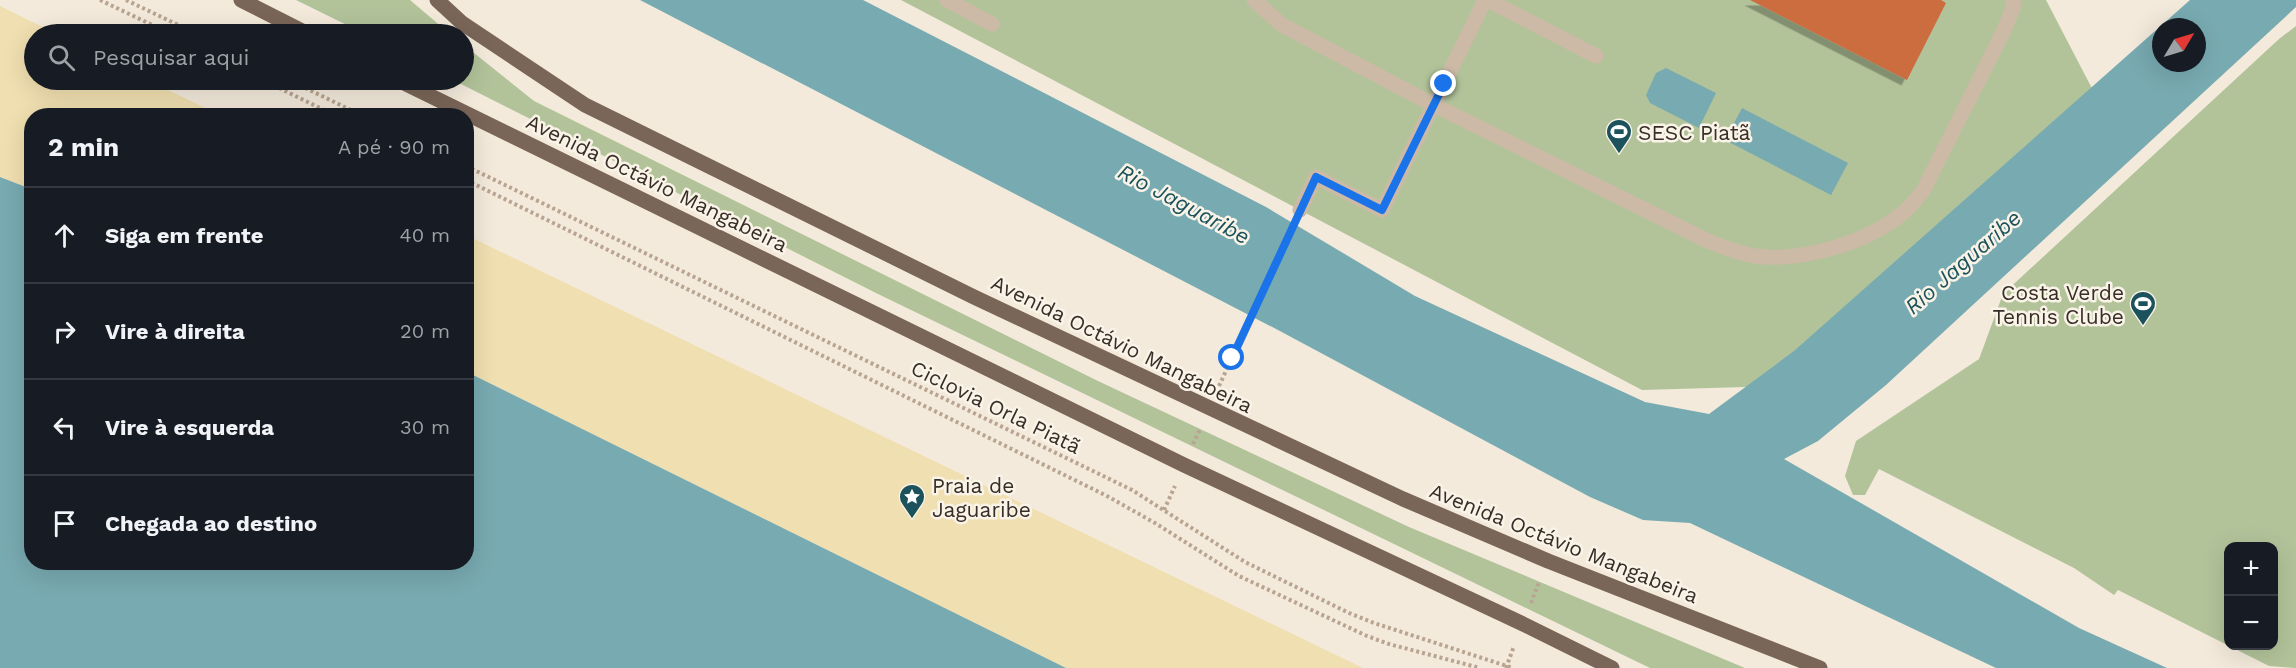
<!DOCTYPE html>
<html lang="pt">
<head>
<meta charset="utf-8">
<style>
	body { margin:0; font-family:"Work Sans",sans-serif; background:#242831; color:#f1f3f6 }
	.controls { position:absolute; right:18px; bottom:18px; display:grid; overflow:hidden; border-radius:12px; box-shadow:0 6px 24px #0002 }
	.controls button { width:54px; height:54px; display:grid; place-items:center; padding:0; border:0; border-bottom:2px solid #363941; background:#171b24; color:#f1f3f6; font:30px sans-serif }
	.compass { position:absolute; left:2152px; top:18px; width:54px; height:54px; border-radius:50%; background:#171b24; box-shadow:0 6px 24px #0002; rotate:52deg }
	.stop { position:absolute; width:18px; height:18px; margin:-14px; border:4px solid #1a73e8; border-radius:50%; background:#fff }
	.stop.end { background:#1a73e8; border-color:#fff; box-shadow:0 2px 6px #0008 }
	.list { margin:0; padding:0; list-style:none }
	h2 { display:flex; justify-content:space-between; align-items:center; height:78px; margin:0; padding:0 24px; font-size:26px }
	h2 small { font-size:20px; font-weight:400; color:#9ea1a6 }
	.list li { display:grid; grid-template-columns:39px 1fr auto; gap:18px; align-items:center; box-sizing:border-box; height:96px; padding:0 24px; border-top:2px solid #363941 }
	.list b { display:block; font-size:22px; white-space:nowrap }
	.list em { font-size:20px; font-style:normal; color:#9ea1a6 }
	.icon { flex:none; width:33px; height:33px; fill:none; stroke:currentColor; stroke-width:2; stroke-linecap:round; stroke-linejoin:round }
	.map { position:relative; flex:none; width:2296px; height:668px; overflow:hidden }
	.search { position:absolute; background:#171b24; box-shadow:0 6px 24px #0002; left:24px; top:24px; width:450px; height:66px; display:flex; align-items:center; gap:15px; box-sizing:border-box; padding:0 21px; border-radius:33px; color:#9ea1a6; font-size:22px }
	.panel { position:absolute; background:#171b24; box-shadow:0 6px 24px #0002; left:24px; top:108px; width:450px; height:462px; border-radius:24px }
	.map>svg:first-child { display:block }
</style>
</head>
<body>
<div class="map">
<svg width="2296" height="668" viewBox="0 0 2296 668">
	<defs>
		<filter id="shadow"><feDropShadow dx="-5.5" dy="5.5" stdDeviation="0" flood-color="#0004"/></filter>
	</defs>
	<rect width="100%" height="100%" fill="#f3eadb"/>
	<g fill="#b2c39a" fill-rule="evenodd">
		<polygon points="296,0 410,0 450,34 365,34"/>
		<polygon points="901,0 2046,0 2098,100 1779,386 1642,390"/>
		<path d="M2296,26V668L2269,666L2118,590L2114,595L2074,568L1879,469L1865,495H1853L1845,476L1856,441L1979,359L2003,294L2279,39ZM2228,546H2274V646H2228Z"/>
		<polygon points="464,45 534,101 1098,381 1409,527 1745,668 1650,668 878,294 453,80 464,80"/>
	</g>
	<g fill="#f0dfb0">
		<polygon points="0,6 57,34 34,34 34,80 147,80 220,115 32,116 31,189 0,177"/>
		<polygon points="466,235 1363,668 1066,668 467,372"/>
	</g>
	<g fill="#78aab1" fill-rule="evenodd">
		<path d="M640,0H863L1266,207L1415,296L1645,402L1709,414L1794,351L2190,0H2296V7L1886,385L1818,441L1784,459L2079,628L2167,668H1996L1690,523L1643,520L1590,497L1278,330ZM2161,27H2197V63H2161Z"/>
		<polygon points="1666,68 1716,93 1699,128 1650,103 1646,95 1656,73"/>
		<polygon points="1742,108 1848,163 1831,195 1725,140"/>
		<polygon points="0,177 31,189 32,562 466,562 467,372 1066,668 0,668"/>
	</g>
	<polygon fill="#cc6d40" filter="url(#shadow)" points="1750,0 1941,0 1946,3 1907,80"/>
	<g fill="none" stroke-linecap="round" stroke-linejoin="round">
		<g stroke="#b8a490" stroke-width="4" stroke-dasharray="3 3" stroke-linecap="butt">
			<polyline points="100,0 171,34"/>
			<polyline points="126,0 197,34"/>
			<polyline points="263,80 336,116"/>
			<polyline points="289,80 363,116"/>
			<polyline points="466,166 1132,490 1245,562 1349,613 1374,623 1513,668"/>
			<polyline points="466,180 1107,496 1155,523 1239,576 1367,636 1389,644 1480,668"/>
			<polyline points="1219,386 1291,230"/>
			<polyline points="1193,444 1200,429"/>
			<polyline points="1164,510 1175,486"/>
			<polyline points="1531,603 1539,582"/>
			<polyline points="1506,668 1514,646"/>
		</g>
		<g stroke="#ccbaa6" stroke-width="15">
			<polyline points="947,0 992,24"/>
			<path d="M1254,0L1282,25L1434,105L1710,242C1724,247 1740,254 1755,256C1801,262 1868,243 1904,212C1911,206 1917,198 1923,191L2004,30L2014,6L2013,0"/>
			<polyline points="1488,0 1596,56"/>
			<polyline points="1300,210 1316,177 1382,210 1485,0"/>
		</g>
		<g stroke="#7a6658" stroke-width="15">
			<polyline points="241,0 308,34"/>
			<polyline points="437,0 462,23 585,105 974,297 1403,499 1548,561 1820,668"/>
			<polyline points="398,80 1184,465 1523,624 1612,668"/>
		</g>
	</g>
	<g fill="none" stroke-linecap="round" stroke-linejoin="round">
		<polyline stroke="#1a73e8" stroke-width="8" points="1232,358 1316,177 1382,210 1444,84"/>
	</g>
	<defs>
		<symbol id="stadium-pin" viewBox="-11 -11 22 30"><path d="M0 17L-7.5 6A9.5 9.5 0 1 1 7.5 6Z" fill="#1b525b" stroke="#faf3e8"/><path d="M0-5a6.5 5 0 1 0 0 10a6.5 5 0 1 0 0-10ZM-3.5-1.8h7v3.6h-7Z" fill="#fff"/></symbol>
		<symbol id="sight-pin" viewBox="-11 -11 22 30"><path d="M0 17L-7.5 6A9.5 9.5 0 1 1 7.5 6Z" fill="#1b525b" stroke="#faf3e8"/><path d="M0-6L1.8-2.2L6-1.7L2.9 1.2L3.7 5.4L0 3.3L-3.7 5.4L-2.9 1.2L-6-1.7L-1.8-2.2Z" fill="#fff"/></symbol>
	</defs>
	<g fill-rule="evenodd">
		<use href="#stadium-pin" x="1604" y="117" width="30" height="40"/>
		<use href="#stadium-pin" x="2128" y="289" width="30" height="40"/>
		<use href="#sight-pin" x="897" y="482" width="30" height="40"/>
	</g>
	<g text-anchor="middle" dominant-baseline="central" stroke-width="5" stroke-linejoin="round" paint-order="stroke">
		<g font-size="21" fill="#372e27" stroke="#faf3e8" text-anchor="start">
			<text x="1638" y="132">SESC Piatã</text>
			<text x="2124" y="292" text-anchor="end">Costa Verde<tspan x="2124" dy="24">Tennis Clube</tspan></text>
			<text x="932" y="485">Praia de<tspan x="932" dy="24">Jaguaribe</tspan></text>
		</g>
		<g font-size="21" fill="#372e27" stroke="#faf3e8">
			<text transform="translate(657 183) rotate(26)">Avenida Octávio Mangabeira</text>
			<text transform="translate(1122 344) rotate(26)">Avenida Octávio Mangabeira</text>
			<text transform="translate(996 407) rotate(26)">Ciclovia Orla Piatã</text>
			<text transform="translate(1564 543) rotate(22)">Avenida Octávio Mangabeira</text>
		</g>
		<g font-size="22" font-style="italic" fill="#1b525b" stroke="#faf3e8">
			<text transform="translate(1184 204) rotate(28)">Rio Jaguaribe</text>
			<text transform="translate(1963 262) rotate(-41)">Rio Jaguaribe</text>
		</g>
	</g>
</svg>
<div class="controls">
<button>+</button>
<button>−</button>
</div>
<svg class="compass" viewBox="-18 -18 36 36"><path d="M0-13l5 13h-10z" fill="#e53935"/><path d="M0 13l5-13h-10z" fill="#9ea1a6"/></svg>
<div class="stop" style="left:1232px;top:358px"></div>
<div class="stop end" style="left:1444px;top:84px"></div>
<div class="search"><svg class="icon" aria-label="search" viewBox="0 0 24 24"><circle cx="10" cy="10" r="6"/><path d="M15 15l6 6"/></svg>Pesquisar aqui</div>
<section class="panel">
<h2>2 min<small>A pé · 90 m</small></h2>
<ul class="list">
<li><svg class="icon" aria-label="ahead" viewBox="0 0 24 24"><path d="M12 20V5M6 11l6-6 6 6"/></svg><div><b>Siga em frente</b></div><em>40 m</em></li>
<li><svg class="icon" aria-label="right" viewBox="0 0 24 24"><path d="M7 20v-9h11M14 6l5 5-5 5"/></svg><div><b>Vire à direita</b></div><em>20 m</em></li>
<li><svg class="icon" aria-label="left" viewBox="0 0 24 24"><path d="M17 20v-9H6M10 6l-5 5 5 5"/></svg><div><b>Vire à esquerda</b></div><em>30 m</em></li>
<li><svg class="icon" aria-label="arrive" viewBox="0 0 24 24"><path d="M6 21V4h12l-3 4 3 4H6"/></svg><div><b>Chegada ao destino</b></div></li>
</ul>
</section>
</div>
</body>
</html>
